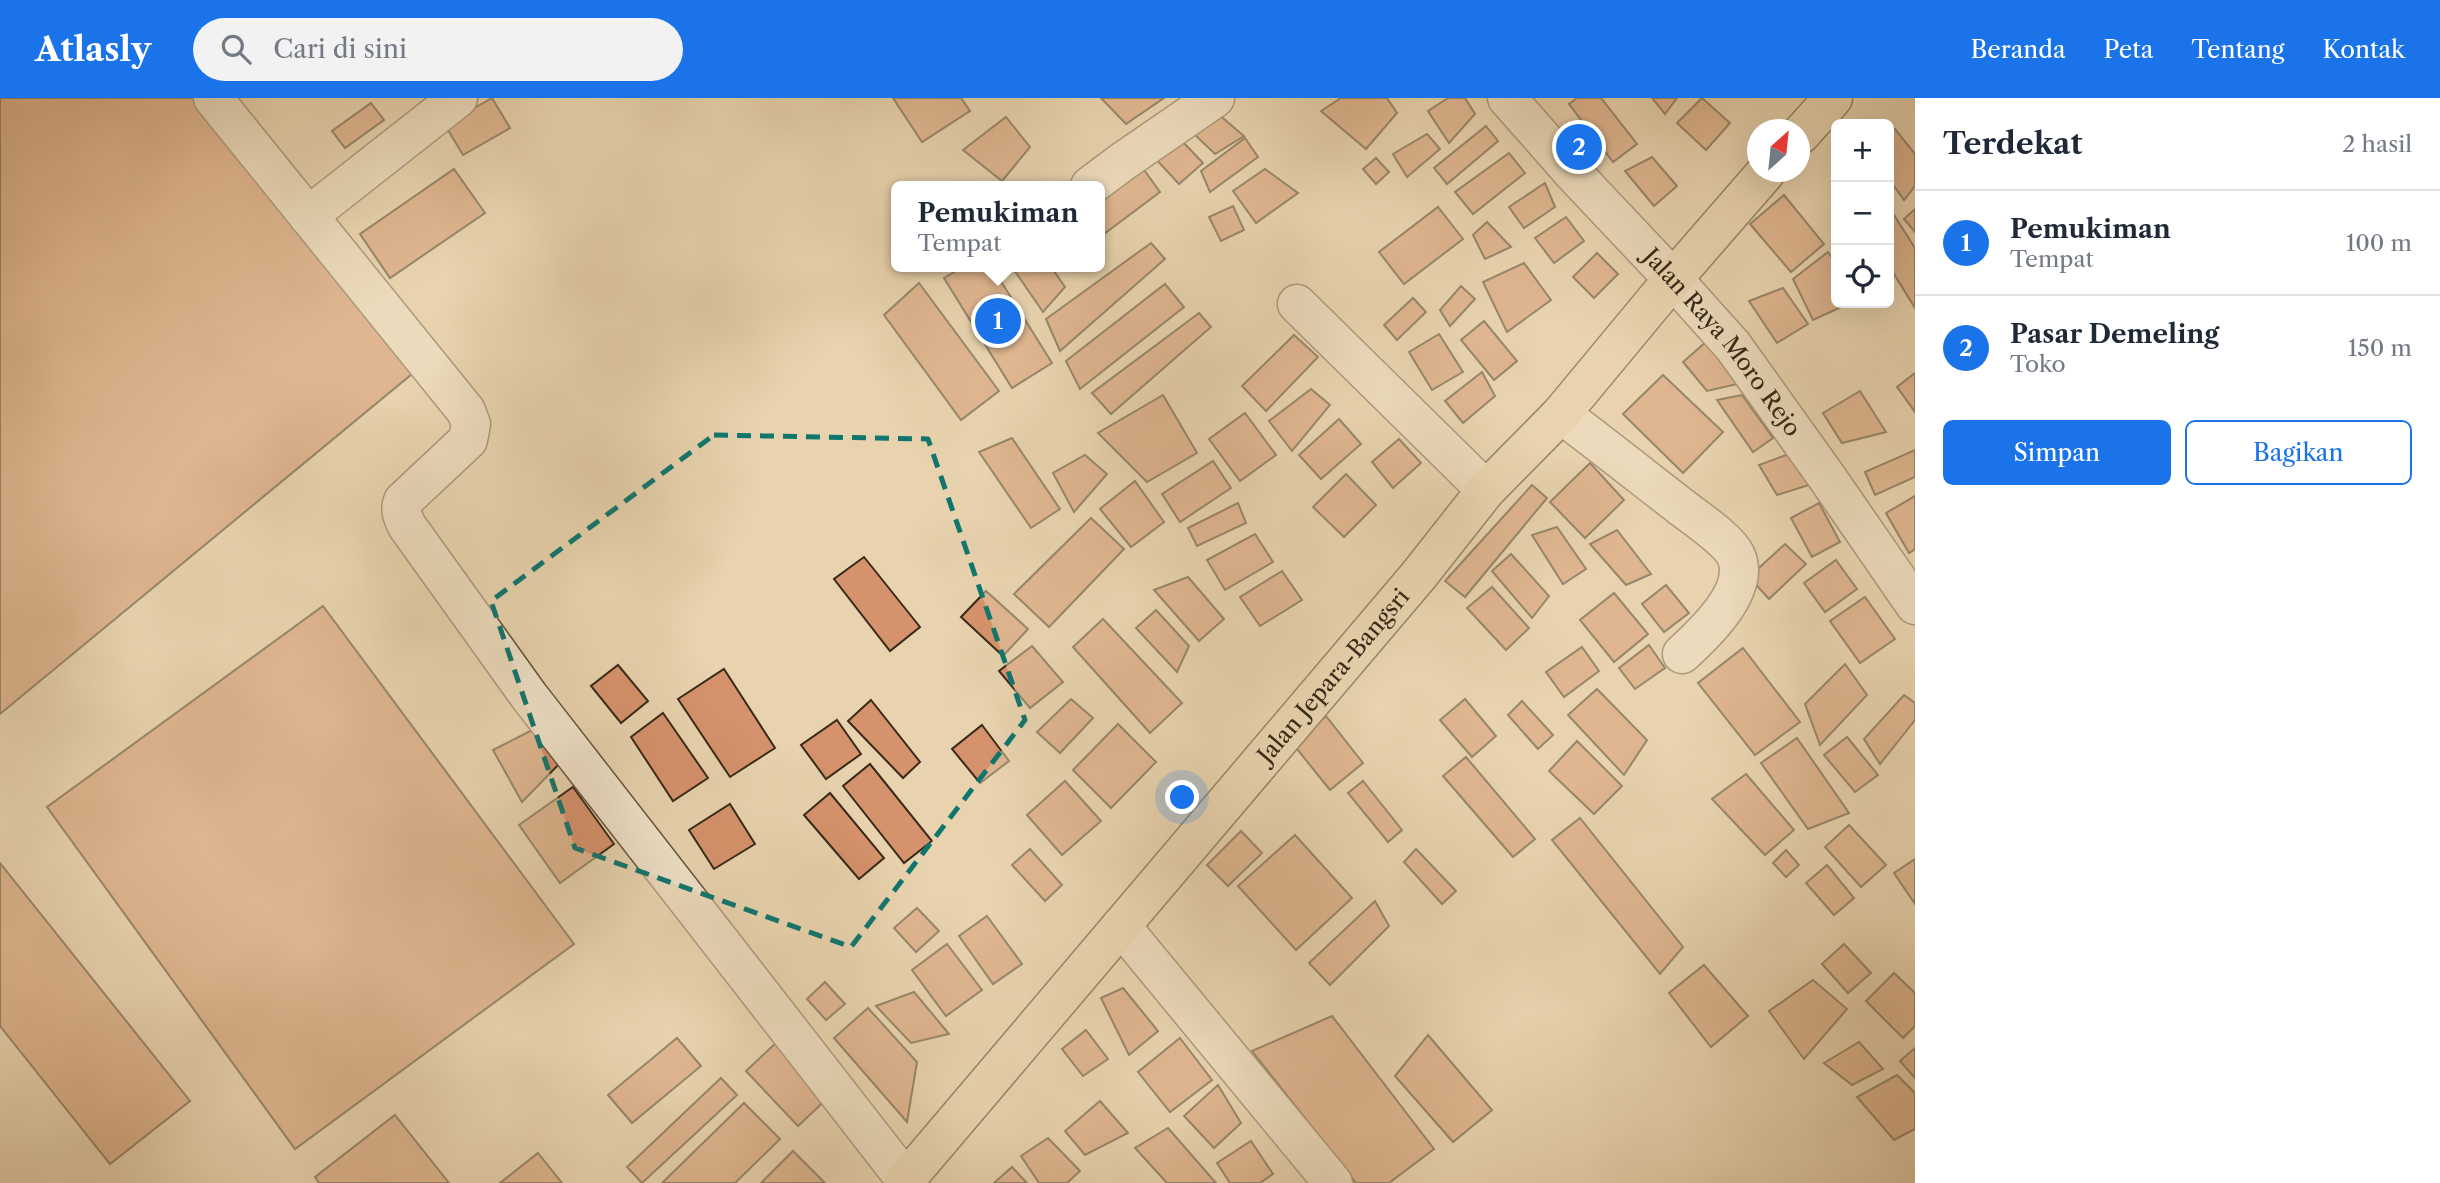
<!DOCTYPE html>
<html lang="id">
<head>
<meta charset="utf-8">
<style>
	body { margin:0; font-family:"Libre Caslon Text",serif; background:#f2f2f3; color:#1f2937 }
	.controls { position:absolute; right:21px; top:21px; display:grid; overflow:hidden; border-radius:10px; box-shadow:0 7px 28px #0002 }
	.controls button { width:63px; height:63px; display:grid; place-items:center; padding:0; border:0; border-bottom:2px solid #e0e1e3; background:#fff; color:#1f2937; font:35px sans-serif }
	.compass { position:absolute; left:1747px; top:21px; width:63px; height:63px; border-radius:50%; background:#fff; box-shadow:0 7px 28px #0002; rotate:27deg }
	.you { position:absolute; left:1183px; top:700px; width:24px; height:24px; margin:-18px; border:5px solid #fff; border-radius:50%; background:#1a73e8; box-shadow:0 0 0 10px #1a73e833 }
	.badge { display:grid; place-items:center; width:46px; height:46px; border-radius:50%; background:#1a73e8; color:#fff; font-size:23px; font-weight:700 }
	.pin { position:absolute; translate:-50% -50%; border:4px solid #fff; box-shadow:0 2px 7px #0006 }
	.popup { position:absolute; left:891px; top:83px; width:214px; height:91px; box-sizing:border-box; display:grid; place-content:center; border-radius:10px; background:#fff; filter:drop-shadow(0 2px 5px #0005); font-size:23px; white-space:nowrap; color:#747a83 }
	.popup b { font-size:26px; color:#1f2937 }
	.popup::after { content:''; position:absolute; left:50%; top:100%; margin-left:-14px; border:14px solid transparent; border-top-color:#fff }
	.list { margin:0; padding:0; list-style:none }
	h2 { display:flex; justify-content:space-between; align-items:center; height:91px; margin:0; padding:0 28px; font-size:30px }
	h2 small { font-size:23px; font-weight:400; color:#747a83 }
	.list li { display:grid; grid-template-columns:46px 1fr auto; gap:21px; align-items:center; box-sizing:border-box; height:105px; padding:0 28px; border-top:2px solid #e0e1e3 }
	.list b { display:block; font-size:26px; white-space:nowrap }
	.list p { margin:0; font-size:23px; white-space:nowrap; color:#747a83 }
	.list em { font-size:23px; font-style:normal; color:#747a83 }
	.actions { display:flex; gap:14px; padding:21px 28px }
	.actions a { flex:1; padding:16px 0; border:2px solid #1a73e8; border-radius:10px; text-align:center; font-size:24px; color:#1a73e8 }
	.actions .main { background:#1a73e8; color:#fff }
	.icon { flex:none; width:38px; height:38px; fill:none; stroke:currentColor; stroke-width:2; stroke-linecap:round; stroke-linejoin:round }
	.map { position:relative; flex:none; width:1915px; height:1085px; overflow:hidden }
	header { display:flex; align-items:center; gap:42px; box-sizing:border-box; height:98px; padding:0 35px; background:#1a73e8; color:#fff }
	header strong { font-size:33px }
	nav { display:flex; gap:38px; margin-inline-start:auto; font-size:24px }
	.search { width:490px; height:63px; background:#f2f2f3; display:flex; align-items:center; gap:18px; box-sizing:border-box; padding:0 24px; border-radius:38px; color:#747a83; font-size:26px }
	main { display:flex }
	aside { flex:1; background:#fff }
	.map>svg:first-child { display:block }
</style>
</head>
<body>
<header>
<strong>Atlasly</strong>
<div class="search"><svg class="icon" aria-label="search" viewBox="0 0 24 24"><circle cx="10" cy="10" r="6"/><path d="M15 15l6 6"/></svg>Cari di sini</div>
<nav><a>Beranda</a><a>Peta</a><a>Tentang</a><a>Kontak</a></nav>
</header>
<main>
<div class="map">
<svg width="1915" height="1085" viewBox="0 0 1915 1085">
	<rect width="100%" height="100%" fill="#e8d3ae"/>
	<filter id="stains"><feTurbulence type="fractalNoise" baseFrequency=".00286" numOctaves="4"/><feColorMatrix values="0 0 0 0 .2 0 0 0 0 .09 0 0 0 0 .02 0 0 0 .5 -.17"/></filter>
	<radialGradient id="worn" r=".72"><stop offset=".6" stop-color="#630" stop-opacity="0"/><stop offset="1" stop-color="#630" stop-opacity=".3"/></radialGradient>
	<g fill="#d6926c" stroke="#372a18" stroke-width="2">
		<polygon points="0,0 193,0 418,271 0,616"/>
		<polygon points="492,0 510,30 463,57 445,27"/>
		<polygon points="893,0 961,0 970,13 922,44"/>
		<polygon points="1101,0 1164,0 1126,26"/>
		<polygon points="1341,0 1387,0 1397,15 1366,51 1321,13"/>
		<polygon points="1448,0 1465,0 1475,16 1449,45 1428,13"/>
		<polygon points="1577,0 1601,0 1637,46 1613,64 1569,6"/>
		<polygon points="1652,0 1677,0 1665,16"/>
		<polygon points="1702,0 1730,25 1706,52 1677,25"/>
		<polygon points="371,5 384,22 345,50 332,33"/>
		<polygon points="1217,15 1244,38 1215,56 1191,33"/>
		<polygon points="1006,19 1030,49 1002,83 963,52"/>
		<polygon points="1486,28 1498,43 1447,86 1434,70"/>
		<polygon points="1895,31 1915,56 1915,88 1904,102 1889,81 1889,36"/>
		<polygon points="1427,36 1440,51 1407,79 1393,56"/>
		<polygon points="1245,40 1258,59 1210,94 1201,73"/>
		<polygon points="1182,43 1203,65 1179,86 1154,59"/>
		<polygon points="1509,55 1525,75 1473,116 1455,94"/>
		<polygon points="1652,59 1677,88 1654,108 1625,73"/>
		<polygon points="1376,60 1389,74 1376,86 1363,71"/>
		<polygon points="1139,65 1160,94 1100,139 1100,95"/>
		<polygon points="454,71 485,115 390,180 360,136"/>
		<polygon points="1265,71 1298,95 1256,125 1233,93"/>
		<polygon points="1545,85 1555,109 1524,130 1509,109"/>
		<polygon points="1784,97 1824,146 1791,174 1750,126"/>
		<polygon points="1233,108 1244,132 1221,143 1209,119"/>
		<polygon points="1438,109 1463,141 1404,186 1379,154"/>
		<polygon points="1889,109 1915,150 1915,210 1889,168"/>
		<polygon points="1915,111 1915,134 1904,121"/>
		<polygon points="1566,119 1584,143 1554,165 1535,140"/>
		<polygon points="1487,124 1511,149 1485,161 1473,137"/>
		<polygon points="1151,145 1165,161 1060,253 1046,221"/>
		<polygon points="1828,154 1836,165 1836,205 1850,205 1813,222 1793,181"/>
		<polygon points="1597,155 1618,176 1594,200 1573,179"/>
		<polygon points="1524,165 1551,202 1507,234 1483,184"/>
		<polygon points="963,169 992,169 1052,265 1012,290 944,180"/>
		<polygon points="1012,169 1051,169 1065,189 1043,214"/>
		<polygon points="919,185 999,293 961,322 884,217"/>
		<polygon points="1165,186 1184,209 1080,291 1066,263"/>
		<polygon points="1461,188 1475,201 1450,228 1440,212"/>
		<polygon points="1783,190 1808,226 1777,245 1749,203"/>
		<polygon points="1413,200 1426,214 1397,242 1384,227"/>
		<polygon points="1199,215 1211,229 1111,316 1092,295"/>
		<polygon points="1484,223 1517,263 1494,282 1461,242"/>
		<polygon points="1439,236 1463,274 1432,292 1409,254"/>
		<polygon points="1294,237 1318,259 1266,313 1242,288"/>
		<polygon points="1707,243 1742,285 1707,293 1683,264"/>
		<polygon points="1482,274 1495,298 1463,325 1445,303"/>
		<polygon points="1915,275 1915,314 1897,289"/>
		<polygon points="1663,277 1723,334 1683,375 1623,316"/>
		<polygon points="1311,291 1330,307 1292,353 1269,323"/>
		<polygon points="1860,293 1886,334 1842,345 1823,315"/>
		<polygon points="1163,297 1197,355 1147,384 1098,335"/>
		<polygon points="1742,297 1773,340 1753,354 1717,302"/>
		<polygon points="1245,315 1276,357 1240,383 1209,341"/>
		<polygon points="1339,321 1361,346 1321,381 1299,357"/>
		<polygon points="1012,340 1060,411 1031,430 979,354"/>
		<polygon points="1399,341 1421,365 1393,390 1372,364"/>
		<polygon points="1915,352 1915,379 1875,397 1865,374"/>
		<polygon points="1789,356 1809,387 1777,397 1759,367"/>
		<polygon points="1085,357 1107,376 1074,414 1053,375"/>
		<polygon points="1213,363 1231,390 1180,424 1162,396"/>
		<polygon points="1590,365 1624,402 1585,440 1550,404"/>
		<polygon points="1346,376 1376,407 1344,439 1313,409"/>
		<polygon points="1135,383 1164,424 1131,449 1100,411"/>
		<polygon points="1532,387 1547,400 1465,499 1445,483"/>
		<polygon points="1915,398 1915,451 1909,455 1886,415"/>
		<polygon points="1238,405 1246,425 1197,448 1188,430"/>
		<polygon points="1819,405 1840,444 1812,459 1791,420"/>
		<polygon points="1091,420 1124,451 1049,529 1014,496"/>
		<polygon points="1557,429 1586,471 1563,486 1532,437"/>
		<polygon points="1617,432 1651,476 1626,487 1590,446"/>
		<polygon points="1255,436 1273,464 1225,492 1207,462"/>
		<polygon points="1785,446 1806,466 1769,501 1749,479"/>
		<polygon points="1511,456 1549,498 1532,520 1492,473"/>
		<polygon points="864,459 920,529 890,553 834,481"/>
		<polygon points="1836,462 1857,491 1825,514 1804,485"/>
		<polygon points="1282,473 1302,502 1260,528 1240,499"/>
		<polygon points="1188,479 1224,521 1199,543 1154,492"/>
		<polygon points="1666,487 1689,515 1664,534 1642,506"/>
		<polygon points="1492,489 1529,530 1506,552 1467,510"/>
		<polygon points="986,493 1028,531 1003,558 961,519"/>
		<polygon points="1614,495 1648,536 1614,564 1580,522"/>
		<polygon points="1865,499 1895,541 1860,565 1830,523"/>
		<polygon points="323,508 574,846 295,1051 47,709"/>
		<polygon points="1156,512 1189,548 1177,574 1136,530"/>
		<polygon points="1103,521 1182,605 1150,635 1073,549"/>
		<polygon points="1649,547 1665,570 1635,591 1619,570"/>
		<polygon points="1032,548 1063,584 1030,610 999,573"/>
		<polygon points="1582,549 1599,573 1564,599 1546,574"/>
		<polygon points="1743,550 1800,624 1755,657 1698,585"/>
		<polygon points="1845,566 1867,597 1820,647 1805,606"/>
		<polygon points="618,567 648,603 621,625 591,588"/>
		<polygon points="724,571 775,650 730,679 678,601"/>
		<polygon points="1597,591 1647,642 1624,677 1568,617"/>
		<polygon points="1904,597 1915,605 1915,622 1880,666 1864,641"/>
		<polygon points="1071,601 1093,620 1060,655 1037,634"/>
		<polygon points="1465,601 1496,638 1472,659 1440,622"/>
		<polygon points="871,602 920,664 903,680 848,623"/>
		<polygon points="1522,603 1553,637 1538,651 1508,617"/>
		<polygon points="663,615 708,680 673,703 631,639"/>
		<polygon points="1326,618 1363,665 1330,692 1293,646"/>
		<polygon points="837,622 861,656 826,681 801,647"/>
		<polygon points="1118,626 1156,664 1111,710 1073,672"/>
		<polygon points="542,627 562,663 522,704 493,652"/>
		<polygon points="982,627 1009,663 980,685 952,651"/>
		<polygon points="1847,639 1878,677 1855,694 1824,657"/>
		<polygon points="1797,640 1849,715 1808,731 1761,665"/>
		<polygon points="1577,643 1622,688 1594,716 1549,673"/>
		<polygon points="1466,659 1535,741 1513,759 1443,678"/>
		<polygon points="870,666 932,743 904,765 843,688"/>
		<polygon points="1746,676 1794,732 1765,757 1712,701"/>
		<polygon points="1065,683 1101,723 1062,757 1027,717"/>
		<polygon points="1363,683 1402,732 1388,744 1348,695"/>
		<polygon points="573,689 614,746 560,785 519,727"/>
		<polygon points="830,695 884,760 859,781 804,717"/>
		<polygon points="730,706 755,746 714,771 689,732"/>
		<polygon points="1580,720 1683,849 1660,876 1552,742"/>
		<polygon points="1849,727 1886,767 1861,789 1825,749"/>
		<polygon points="1241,733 1262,755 1228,788 1207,767"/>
		<polygon points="1295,737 1352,800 1296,852 1238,788"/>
		<polygon points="1030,751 1062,787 1045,803 1012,767"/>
		<polygon points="1416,751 1456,793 1442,806 1404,764"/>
		<polygon points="1786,752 1799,767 1786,779 1773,765"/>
		<polygon points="1915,761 1915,806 1894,775"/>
		<polygon points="0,765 190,1003 110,1066 0,928"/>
		<polygon points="1827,767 1854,800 1834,817 1806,785"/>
		<polygon points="1375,803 1389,828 1330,887 1309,865"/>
		<polygon points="917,810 939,833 916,854 894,830"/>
		<polygon points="987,818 1022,866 993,886 959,838"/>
		<polygon points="947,846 982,892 946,918 912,872"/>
		<polygon points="1844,846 1871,875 1848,895 1822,866"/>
		<polygon points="1704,867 1748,918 1711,949 1669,895"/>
		<polygon points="1894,875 1915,895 1915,928 1903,940 1866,903"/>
		<polygon points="1813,882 1847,911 1804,961 1769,913"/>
		<polygon points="825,884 845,906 826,922 807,901"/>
		<polygon points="1123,890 1158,933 1129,957 1101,900"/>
		<polygon points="914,894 949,936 911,945 876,908"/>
		<polygon points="868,910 917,964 907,1024 834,940"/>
		<polygon points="1332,918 1434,1051 1389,1085 1356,1085 1252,953"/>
		<polygon points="1086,932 1108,961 1083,978 1062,951"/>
		<polygon points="1428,937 1492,1012 1453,1044 1395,978"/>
		<polygon points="677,940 701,968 632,1025 608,997"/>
		<polygon points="1180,940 1212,982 1170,1014 1138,974"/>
		<polygon points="778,943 830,998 798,1028 746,973"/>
		<polygon points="1859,944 1883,971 1852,987 1824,965"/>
		<polygon points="1915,950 1915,980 1900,963"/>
		<polygon points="1897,977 1915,995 1915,1031 1894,1042 1857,999"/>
		<polygon points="721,980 737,997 642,1085 627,1069"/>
		<polygon points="1218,987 1241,1025 1214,1050 1184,1018"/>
		<polygon points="1100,1003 1128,1035 1085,1057 1065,1033"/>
		<polygon points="744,1005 780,1041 735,1085 662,1085"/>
		<polygon points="395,1017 449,1085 319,1085 315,1079"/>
		<polygon points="1168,1030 1216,1085 1167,1085 1135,1050"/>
		<polygon points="1048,1040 1080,1073 1067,1085 1039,1085 1021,1058"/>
		<polygon points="1251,1043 1273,1076 1260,1085 1230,1085 1217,1065"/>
		<polygon points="793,1053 825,1085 761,1085"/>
		<polygon points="538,1055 562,1085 500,1085"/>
		<polygon points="1012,1069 1027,1085 994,1085"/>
	</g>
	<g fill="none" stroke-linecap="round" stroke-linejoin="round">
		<defs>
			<g id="minor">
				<path d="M213,0L466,313L471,326L468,342L403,403C399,412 403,419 407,428L529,598L908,1085"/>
				<path id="s1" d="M1507,0L1573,75L1673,181L1733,248L1826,378L1915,507"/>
				<polyline points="1090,88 1122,64 1215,0"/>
				<polyline points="308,118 458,0"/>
				<polyline points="1297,206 1486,392"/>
				<path d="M1561,316C1601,346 1640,377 1680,408C1694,419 1729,442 1736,458C1751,492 1704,536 1682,556"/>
				<polyline points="1121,828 1333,1085"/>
			</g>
			<g id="major">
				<polyline points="1800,37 1833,0"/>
				<path id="s2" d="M903,1085L1419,477L1486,392L1561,316L1673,181L1766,74"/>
			</g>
		</defs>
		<use href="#minor" stroke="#63543e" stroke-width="41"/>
		<use href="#major" stroke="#372a18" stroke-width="41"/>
		<use href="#minor" stroke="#f0e2ca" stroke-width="38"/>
		<use href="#major" stroke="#e8d3ae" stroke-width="38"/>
	</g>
	<path d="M0 0H1915V1085H0ZM714,337L928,341L1025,622L851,849L575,750L491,503Z" fill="#e8d3ae" fill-opacity=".55" fill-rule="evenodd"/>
	<path fill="none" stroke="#0f766e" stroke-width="5" stroke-dasharray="14 9" stroke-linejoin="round" d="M714,337L928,341L1025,622L851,849L575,750L491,503Z"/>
	<g text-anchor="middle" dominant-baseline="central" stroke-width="5" stroke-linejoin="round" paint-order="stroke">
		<g font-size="23" fill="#372a18" stroke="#f0e2ca">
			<text stroke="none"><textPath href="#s1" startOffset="326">Jalan Raya Moro Rejo</textPath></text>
			<text stroke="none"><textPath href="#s2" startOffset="665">Jalan Jepara-Bangsri</textPath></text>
		</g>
	</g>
	<rect width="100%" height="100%" filter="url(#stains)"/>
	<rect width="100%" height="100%" fill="url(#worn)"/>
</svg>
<div class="controls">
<button>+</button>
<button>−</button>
<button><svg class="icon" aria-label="locate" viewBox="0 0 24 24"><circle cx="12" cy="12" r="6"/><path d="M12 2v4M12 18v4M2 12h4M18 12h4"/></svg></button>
</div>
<svg class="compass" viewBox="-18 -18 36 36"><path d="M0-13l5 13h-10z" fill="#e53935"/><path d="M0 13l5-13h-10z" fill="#747a83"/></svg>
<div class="you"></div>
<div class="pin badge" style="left:998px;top:223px">1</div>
<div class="popup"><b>Pemukiman</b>Tempat</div>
<div class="pin badge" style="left:1579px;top:49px">2</div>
</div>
<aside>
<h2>Terdekat<small>2 hasil</small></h2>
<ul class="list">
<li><span class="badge">1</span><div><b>Pemukiman</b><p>Tempat</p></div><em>100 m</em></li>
<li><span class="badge">2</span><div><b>Pasar Demeling</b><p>Toko</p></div><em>150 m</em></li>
</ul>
<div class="actions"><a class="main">Simpan</a><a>Bagikan</a></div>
</aside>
</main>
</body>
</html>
